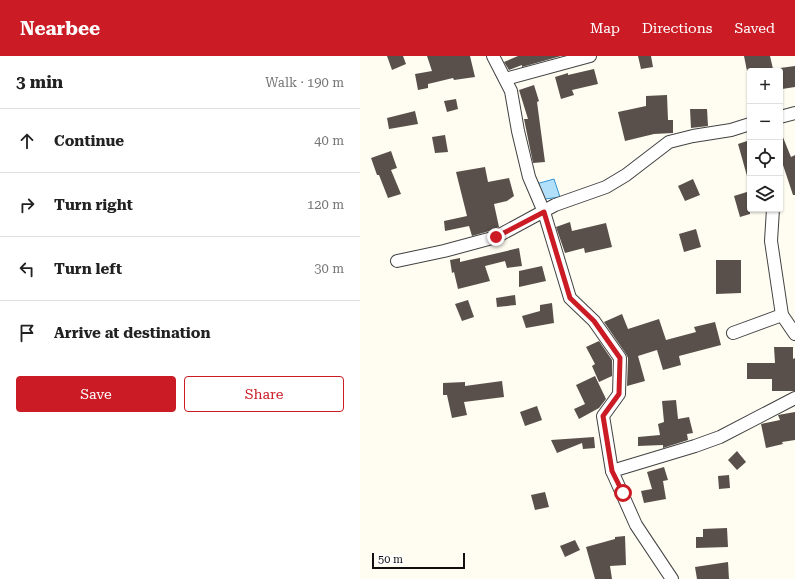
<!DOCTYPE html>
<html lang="en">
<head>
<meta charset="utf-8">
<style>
	body { margin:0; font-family:"Roboto Serif",serif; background:#f6f6f6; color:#222 }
	.controls { position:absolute; right:12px; top:12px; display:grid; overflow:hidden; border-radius:4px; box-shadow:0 1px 3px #0004 }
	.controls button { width:36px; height:36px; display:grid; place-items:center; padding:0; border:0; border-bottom:1px solid #e0e0e0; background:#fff; color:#222; font:20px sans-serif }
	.scale { position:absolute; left:12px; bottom:10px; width:93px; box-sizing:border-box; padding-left:4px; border:2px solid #0f0f0f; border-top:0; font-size:11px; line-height:14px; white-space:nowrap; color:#0f0f0f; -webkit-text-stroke:3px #fff; paint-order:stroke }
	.stop { position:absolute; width:12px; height:12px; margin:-9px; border:3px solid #cb1c25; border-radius:50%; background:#fff }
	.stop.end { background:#cb1c25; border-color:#fff; box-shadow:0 1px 4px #0008 }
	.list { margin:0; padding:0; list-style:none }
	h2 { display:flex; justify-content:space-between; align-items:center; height:52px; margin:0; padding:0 16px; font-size:17px }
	h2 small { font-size:13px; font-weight:400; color:#767676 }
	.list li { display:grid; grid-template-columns:26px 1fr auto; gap:12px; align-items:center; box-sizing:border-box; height:64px; padding:0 16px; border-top:1px solid #e0e0e0 }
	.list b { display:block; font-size:15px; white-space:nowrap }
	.list em { font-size:13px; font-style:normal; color:#767676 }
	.actions { display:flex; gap:8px; padding:12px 16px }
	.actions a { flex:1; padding:9px 0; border:1px solid #cb1c25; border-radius:4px; text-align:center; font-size:14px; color:#cb1c25 }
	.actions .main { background:#cb1c25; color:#fff }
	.icon { flex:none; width:22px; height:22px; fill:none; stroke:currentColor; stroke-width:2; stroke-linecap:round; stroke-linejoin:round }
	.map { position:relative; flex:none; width:435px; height:523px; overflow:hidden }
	header { display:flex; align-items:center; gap:24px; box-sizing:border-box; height:56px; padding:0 20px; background:#cb1c25; color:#fff }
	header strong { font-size:19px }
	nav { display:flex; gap:22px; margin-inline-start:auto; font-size:14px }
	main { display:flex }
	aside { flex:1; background:#fff }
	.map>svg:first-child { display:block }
</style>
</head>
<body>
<header>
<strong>Nearbee</strong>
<nav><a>Map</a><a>Directions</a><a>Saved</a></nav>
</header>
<main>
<aside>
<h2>3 min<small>Walk · 190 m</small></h2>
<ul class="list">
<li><svg class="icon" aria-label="ahead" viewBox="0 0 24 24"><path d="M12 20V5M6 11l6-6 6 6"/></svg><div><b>Continue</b></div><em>40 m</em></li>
<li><svg class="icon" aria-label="right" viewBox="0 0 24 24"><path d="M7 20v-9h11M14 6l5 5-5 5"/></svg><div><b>Turn right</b></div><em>120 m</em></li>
<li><svg class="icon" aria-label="left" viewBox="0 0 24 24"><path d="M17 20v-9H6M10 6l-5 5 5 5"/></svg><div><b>Turn left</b></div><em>30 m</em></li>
<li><svg class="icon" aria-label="arrive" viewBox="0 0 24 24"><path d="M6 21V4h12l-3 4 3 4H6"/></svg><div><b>Arrive at destination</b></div></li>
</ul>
<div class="actions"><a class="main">Save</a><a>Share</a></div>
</aside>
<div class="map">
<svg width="435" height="523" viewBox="0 0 435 523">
	<rect width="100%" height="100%" fill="#fffcf2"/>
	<polygon fill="#b2e0fb" stroke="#3397d7" points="194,123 200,141 185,143 176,128"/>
	<g fill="#59504b">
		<polygon points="27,0 43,0 46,8 32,14"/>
		<polygon points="67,0 110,0 115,21 94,24 93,22 68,28 68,32 58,34 55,18 72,15"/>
		<polygon points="158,0 201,0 162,11 162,9 149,14 144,6"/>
		<polygon points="278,0 291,0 293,11 281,13"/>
		<polygon points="384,0 410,0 413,13 404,15 387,15"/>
		<polygon points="435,10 435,31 422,33 420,12"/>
		<polygon points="234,13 238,28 212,34 214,39 201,43 195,21 208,17 208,19"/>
		<polygon points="174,29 179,45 177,46 185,106 173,107 164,63 168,63 159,34"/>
		<polygon points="307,39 308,64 313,64 313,77 294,78 265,85 258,56 286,50 286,40"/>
		<polygon points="96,43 98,53 87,56 84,45"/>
		<polygon points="330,53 347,53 348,70 331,72"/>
		<polygon points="55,55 58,68 29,73 27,62"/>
		<polygon points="420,74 431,101 435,99 435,139 433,139 420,100"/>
		<polygon points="85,79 88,96 75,97 72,81"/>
		<polygon points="390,84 390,119 387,120 378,88"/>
		<polygon points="31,95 37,112 31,114 41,138 28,142 19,119 17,119 11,102"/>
		<polygon points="125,111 128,126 149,122 154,140 147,145 134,148 139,171 133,174 112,180 109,170 85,175 84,165 107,160 96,116"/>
		<polygon points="333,123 340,139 325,145 318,130"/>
		<polygon points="390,135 390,158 380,161 374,140"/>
		<polygon points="210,166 212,175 246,167 252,191 225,197 224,192 205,197 196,171"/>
		<polygon points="336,173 341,191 324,196 319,178"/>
		<polygon points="159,192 162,210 147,212 145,205 125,210 130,225 98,233 94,216 92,217 90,204 100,202 100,206"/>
		<polygon points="356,204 381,204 381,237 356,238"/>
		<polygon points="182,210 186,225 159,231 159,215"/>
		<polygon points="155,239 156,249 137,251 136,242"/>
		<polygon points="108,244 114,261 102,265 95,248"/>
		<polygon points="192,247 194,267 166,272 162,260 180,255 180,249"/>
		<polygon points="262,258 268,273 299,263 306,284 336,276 334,271 355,266 361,289 319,300 321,309 303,314 297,294 278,300 285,325 267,330 268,302 266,298 244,266"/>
		<polygon points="239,285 252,304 252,320 239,326 232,310 235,308 226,291"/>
		<polygon points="414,291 433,291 433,303 435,302 435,335 412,335 412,323 387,323 387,307 415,307"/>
		<polygon points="235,320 246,343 239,352 219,363 214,353 225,348 216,329"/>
		<polygon points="142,325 144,341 104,346 107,359 92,362 87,339 83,339 83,327 105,326 105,330"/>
		<polygon points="316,344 318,363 329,361 333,377 327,378 328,384 303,392 303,389 278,390 278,381 300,379 298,368 304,366 302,345"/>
		<polygon points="177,350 182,364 165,370 160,356"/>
		<polygon points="435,356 435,384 422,386 423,388 406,392 401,368 420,364 418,359"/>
		<polygon points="234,381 235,392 223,393 222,387 197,397 191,384"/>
		<polygon points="377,395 386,406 377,414 368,404"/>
		<polygon points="304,411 308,424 303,425 306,443 284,447 281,435 292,433 287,416"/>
		<polygon points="369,419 370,432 359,433 358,420"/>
		<polygon points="185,436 189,451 175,454 171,439"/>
		<polygon points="367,472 368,491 336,492 336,481 343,481 343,473"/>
		<polygon points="265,480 266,509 250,510 252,523 235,523 226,491 255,483 255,481"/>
		<polygon points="215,484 220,494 205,501 200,490"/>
		<polygon points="368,506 369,523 337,523 335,511"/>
	</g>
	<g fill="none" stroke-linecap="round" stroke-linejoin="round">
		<defs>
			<g id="street">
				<polyline points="133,0 151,35 158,75 169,121 184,156 210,242 234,265 260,302 259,338 243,360 252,415 276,469 312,523"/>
				<polyline points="145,23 230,0"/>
				<polyline points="420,61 435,57"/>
				<polyline points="413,153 411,185 422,259 435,278"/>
				<polyline points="37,205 84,195 136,181 195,149 246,131 266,119 309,86 333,80 371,74 390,68"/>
				<polyline points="373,277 422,259"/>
				<polyline points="252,415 335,390 360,381 435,342"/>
			</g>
		</defs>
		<use href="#street" stroke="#424242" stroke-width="14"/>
		<use href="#street" stroke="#fff" stroke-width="12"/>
	</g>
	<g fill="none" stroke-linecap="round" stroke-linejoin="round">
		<polyline stroke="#cb1c25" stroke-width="5" points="136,181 184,156 210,242 234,265 260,302 259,338 243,360 252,415 263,437"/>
	</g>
</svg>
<div class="controls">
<button>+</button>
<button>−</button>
<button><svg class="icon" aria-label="locate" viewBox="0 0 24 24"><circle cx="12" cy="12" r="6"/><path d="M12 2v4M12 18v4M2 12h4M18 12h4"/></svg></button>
<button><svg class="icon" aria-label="layers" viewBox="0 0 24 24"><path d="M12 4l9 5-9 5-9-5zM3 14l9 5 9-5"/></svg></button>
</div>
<div class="scale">50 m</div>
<div class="stop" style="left:263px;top:437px"></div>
<div class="stop end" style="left:136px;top:181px"></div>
</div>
</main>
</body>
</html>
